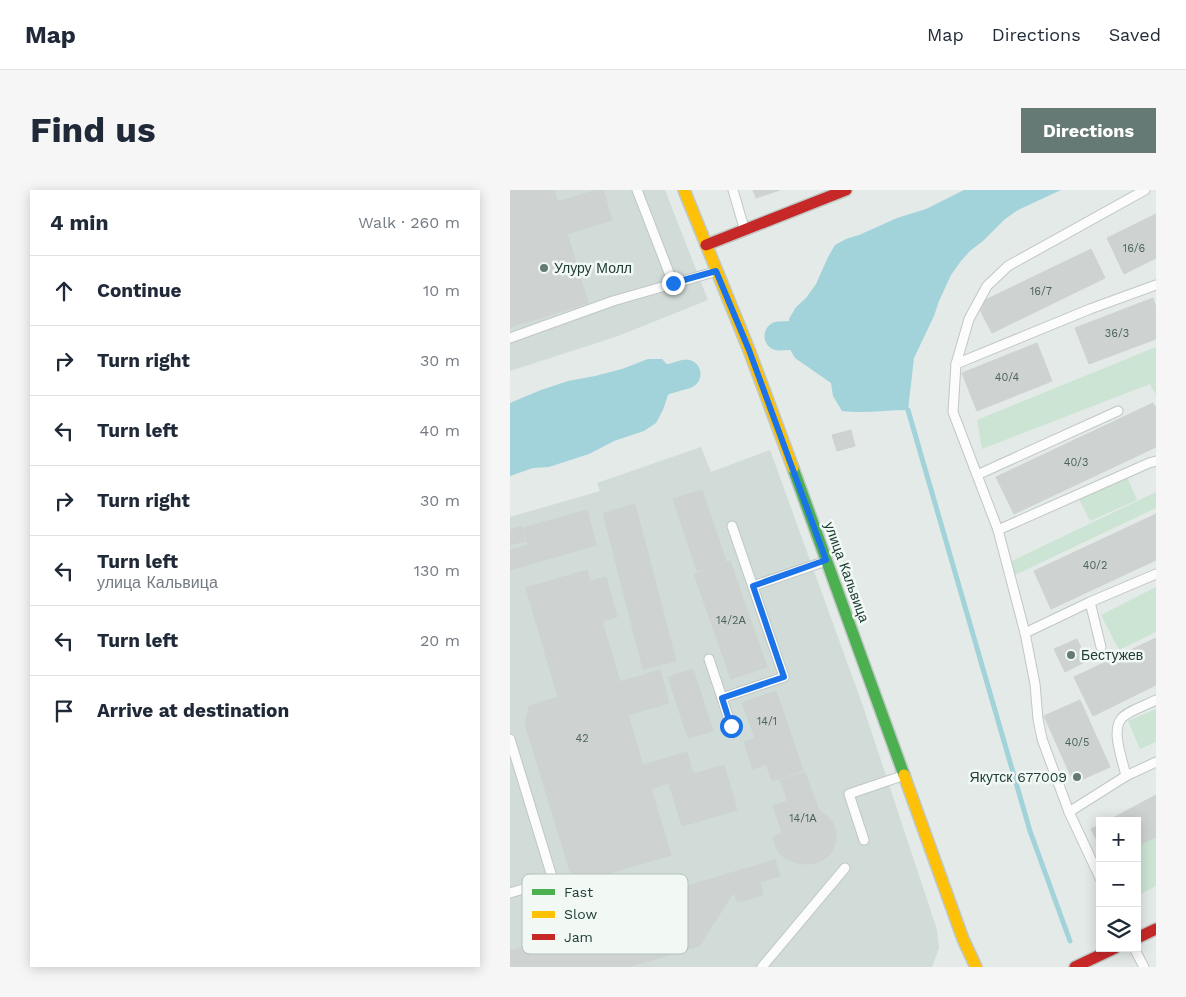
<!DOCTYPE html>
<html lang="en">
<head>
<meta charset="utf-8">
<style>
	body { margin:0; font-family:"Work Sans",sans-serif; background:#f6f6f7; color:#1f2937 }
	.controls { position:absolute; right:15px; bottom:15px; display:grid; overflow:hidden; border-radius:0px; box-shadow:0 2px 12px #0003 }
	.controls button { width:45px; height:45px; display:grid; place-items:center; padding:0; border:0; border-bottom:1px solid #e0e1e3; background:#fff; color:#1f2937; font:25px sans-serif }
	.stop { position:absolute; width:15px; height:15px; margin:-11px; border:4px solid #1a73e8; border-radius:50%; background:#fff }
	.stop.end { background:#1a73e8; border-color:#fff; box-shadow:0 1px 5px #0008 }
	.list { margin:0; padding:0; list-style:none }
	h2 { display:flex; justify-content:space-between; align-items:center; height:65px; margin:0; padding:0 20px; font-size:21px }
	h2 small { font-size:16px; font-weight:400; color:#747a83 }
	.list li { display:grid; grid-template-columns:32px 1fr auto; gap:15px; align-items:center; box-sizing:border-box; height:70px; padding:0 20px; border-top:1px solid #e0e1e3 }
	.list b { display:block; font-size:19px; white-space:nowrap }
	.list p { margin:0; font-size:16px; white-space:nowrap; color:#747a83 }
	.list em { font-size:16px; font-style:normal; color:#747a83 }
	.icon { flex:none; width:28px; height:28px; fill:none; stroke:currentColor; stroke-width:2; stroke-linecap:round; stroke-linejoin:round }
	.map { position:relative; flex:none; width:646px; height:777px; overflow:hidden; border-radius:0px }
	header { display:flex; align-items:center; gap:30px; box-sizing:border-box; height:70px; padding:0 25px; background:#fff; border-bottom:1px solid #e0e1e3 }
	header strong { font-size:24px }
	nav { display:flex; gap:28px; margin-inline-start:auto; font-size:18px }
	.intro { display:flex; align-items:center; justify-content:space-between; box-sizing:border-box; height:120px; padding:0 30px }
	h1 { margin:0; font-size:35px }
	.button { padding:12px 22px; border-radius:0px; background:#657a74; color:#fff; font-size:18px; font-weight:700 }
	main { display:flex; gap:30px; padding:0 30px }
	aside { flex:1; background:#fff; border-radius:0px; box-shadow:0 2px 12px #0003 }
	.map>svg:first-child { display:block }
</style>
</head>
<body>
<header>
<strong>Map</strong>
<nav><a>Map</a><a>Directions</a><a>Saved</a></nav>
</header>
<div class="intro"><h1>Find us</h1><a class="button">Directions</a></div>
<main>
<aside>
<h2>4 min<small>Walk · 260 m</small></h2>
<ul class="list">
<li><svg class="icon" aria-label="ahead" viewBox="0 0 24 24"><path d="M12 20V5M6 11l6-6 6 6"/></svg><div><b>Continue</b></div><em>10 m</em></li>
<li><svg class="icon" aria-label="right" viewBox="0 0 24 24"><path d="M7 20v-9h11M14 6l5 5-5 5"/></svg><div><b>Turn right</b></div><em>30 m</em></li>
<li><svg class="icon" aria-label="left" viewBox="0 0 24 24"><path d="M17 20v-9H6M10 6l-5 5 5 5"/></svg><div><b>Turn left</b></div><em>40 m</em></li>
<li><svg class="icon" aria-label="right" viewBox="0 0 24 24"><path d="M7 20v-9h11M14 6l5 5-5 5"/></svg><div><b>Turn right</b></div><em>30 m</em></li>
<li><svg class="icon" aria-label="left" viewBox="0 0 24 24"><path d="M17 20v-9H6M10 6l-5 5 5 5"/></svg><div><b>Turn left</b><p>улица Кальвица</p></div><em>130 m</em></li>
<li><svg class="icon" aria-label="left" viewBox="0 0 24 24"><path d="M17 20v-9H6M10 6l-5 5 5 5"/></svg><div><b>Turn left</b></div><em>20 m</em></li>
<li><svg class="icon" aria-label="arrive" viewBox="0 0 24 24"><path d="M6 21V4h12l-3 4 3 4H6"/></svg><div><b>Arrive at destination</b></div></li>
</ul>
</aside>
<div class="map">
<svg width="646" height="777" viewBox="0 0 646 777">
	<rect width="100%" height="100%" fill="#e4eae7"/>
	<g fill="#d1dbd7">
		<polygon points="0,0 155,0 198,110 108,146 0,181"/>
		<polygon points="191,257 201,282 260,260 353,516 427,740 429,758 422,777 0,777 0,327 90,301 87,293"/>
	</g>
	<g fill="#cce4d3">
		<polygon points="646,157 646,205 640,194 472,259 467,230"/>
		<polygon points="617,287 627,310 580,331 569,309"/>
		<polygon points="646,302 646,318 505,385 502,371"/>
		<polygon points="646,397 646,442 609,460 591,425"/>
		<polygon points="646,519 646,552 630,559 618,531"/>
		<polygon points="646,647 646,696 627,706 627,656"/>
	</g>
	<g fill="#a2d3da">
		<path d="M454,0H551L508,20L495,29L473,51L460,61L451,71L441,85L429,111L424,126L404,168L398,220C375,220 356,224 332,221L323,206L321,193L285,168L278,156L279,129L286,117L296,108L306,94L318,67L325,55L336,49L349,45L387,28L416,19Z"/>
		<polygon points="138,169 152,169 172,191 158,205 153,220 146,233 134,241 104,251 79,264 39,277 23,278 0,286 0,213 31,200 58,191 85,186 112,179"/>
	</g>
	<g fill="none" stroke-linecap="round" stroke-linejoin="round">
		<polyline stroke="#a2d3da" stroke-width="5" points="398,220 520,641 560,751"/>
		<g stroke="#a2d3da" stroke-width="29">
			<polyline points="269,146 314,144 317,141"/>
			<polyline points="131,197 176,184"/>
		</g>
	</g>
	<g fill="#ced3d1" stroke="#cdd3d0">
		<polygon points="0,0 44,0 78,113 0,137"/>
		<polygon points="87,0 93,0 102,30 57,44 47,12"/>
		<polygon points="243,0 270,0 246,8"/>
		<polygon points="646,24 646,68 614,84 597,48"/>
		<polygon points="581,59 595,88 482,143 467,114"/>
		<polygon points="643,108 646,117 646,149 579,174 565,138"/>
		<polygon points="527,153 542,191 467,221 452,183"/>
		<polygon points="643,213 646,218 646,257 504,324 486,287"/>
		<polygon points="341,240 345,256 327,261 322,245"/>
		<polygon points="192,300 216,371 187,381 163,309"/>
		<polygon points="125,314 166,471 133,479 93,323"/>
		<polygon points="77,320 86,355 0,380 0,360 18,355 13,338"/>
		<polygon points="646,324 646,370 541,419 524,381"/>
		<polygon points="11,336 15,351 0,355 0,340"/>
		<polygon points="220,371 257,477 221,489 184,384"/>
		<polygon points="77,380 80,391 96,387 107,427 92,431 110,492 150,480 159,513 118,525 133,575 177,562 183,584 214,575 227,620 172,636 159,593 141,599 161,665 76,690 61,684 15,534 19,516 48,507 16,398"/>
		<polygon points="646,448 646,495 583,526 564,487"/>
		<polygon points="567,449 577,471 555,482 544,459"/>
		<polygon points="183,479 203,541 178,548 158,487"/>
		<polygon points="266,501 293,580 262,591 256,574 243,579 234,552 245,548 232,513"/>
		<polygon points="570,510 600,577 564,593 534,526"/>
		<polygon points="295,582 309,621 316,625 322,631 325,639 326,648 324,657 320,664 313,670 305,673 296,674 286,673 279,670 272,666 267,659 263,647 272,643 263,616 278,611 270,590"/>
		<polygon points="646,605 646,647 627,656 627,631 597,631"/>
		<polygon points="590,635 590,656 581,639"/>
		<polygon points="265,670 270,686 250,692 253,705 227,712 224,702 189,756 117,777 0,777 0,761 156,714 153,703"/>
	</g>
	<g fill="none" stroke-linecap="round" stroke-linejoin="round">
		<defs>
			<g id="lane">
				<polyline points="127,0 163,93"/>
				<polyline points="223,0 234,38"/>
				<polyline points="0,148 103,111 204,82"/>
				<polyline points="446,174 580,119 646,95"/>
				<polyline points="467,285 608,221"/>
				<polyline points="488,340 639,273 646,271"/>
				<polyline points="243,396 316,371"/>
				<polyline points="580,412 646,384"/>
				<polyline points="515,443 580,412 591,457"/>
				<polyline points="199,469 212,508"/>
				<polyline points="221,536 212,508 274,487 222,336"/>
				<polyline points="0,549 43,690"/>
				<path d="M616,586C613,571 601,542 611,529C617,521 637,515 646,510"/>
				<polyline points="559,622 616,586 646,572"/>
				<polyline points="354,650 339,604 392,586"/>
				<polyline points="590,688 559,622 532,549 528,529 525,494 515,443 488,340 443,222 446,174 459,129 477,96 498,76 635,0"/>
				<polyline points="0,703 43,690 51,712 56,718 64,719 157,690"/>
				<polyline points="624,758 634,777"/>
				<polyline points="252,777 335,678"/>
			</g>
			<polyline id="fast" points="283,278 394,585"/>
			<g id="slow">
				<polyline points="174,0 239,160 283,278"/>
				<polyline points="394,585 453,749 466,777"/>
			</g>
			<g id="jam">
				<polyline points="196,55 336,0"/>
				<polyline points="627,748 646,739"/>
				<polyline points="565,777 605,758"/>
			</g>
		</defs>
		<use href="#lane" stroke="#c1c7c4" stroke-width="11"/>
		<use href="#fast" stroke="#bfc8c4" stroke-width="14"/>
		<use href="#slow" stroke="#bfc8c4" stroke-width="14"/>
		<use href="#jam" stroke="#bfc8c4" stroke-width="14"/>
		<use href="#lane" stroke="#fbfcfb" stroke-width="9"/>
		<use href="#fast" stroke="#4caf50" stroke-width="11"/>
		<use href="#slow" stroke="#ffc107" stroke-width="11"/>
		<use href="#jam" stroke="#c62828" stroke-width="11"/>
	</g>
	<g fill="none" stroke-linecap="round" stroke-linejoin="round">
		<polyline stroke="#1a73e8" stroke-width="6" points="163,93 206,81 239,160 316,370 243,396 274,487 212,508 221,536"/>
	</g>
	<g fill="#657a74" stroke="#f2f9f5" stroke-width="2">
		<circle cx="34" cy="78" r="5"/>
		<circle cx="561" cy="465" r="5"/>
		<circle cx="567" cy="587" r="5"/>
	</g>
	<g text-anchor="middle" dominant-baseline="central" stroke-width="5" stroke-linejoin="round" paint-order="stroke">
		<g font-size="11" fill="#4c635d">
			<text x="624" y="58">16/6</text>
			<text x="531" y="101">16/7</text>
			<text x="607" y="143">36/3</text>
			<text x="497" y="187">40/4</text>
			<text x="566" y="272">40/3</text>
			<text x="585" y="375">40/2</text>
			<text x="221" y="430">14/2А</text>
			<text x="257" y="531">14/1</text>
			<text x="72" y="548">42</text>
			<text x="567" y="552">40/5</text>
			<text x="293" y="628">14/1А</text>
		</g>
		<g font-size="14" fill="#203e36" stroke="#f2f9f5" text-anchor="start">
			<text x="44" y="78">Улуру Молл</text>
			<text x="571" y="465">Бестужев</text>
			<text x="557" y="587" text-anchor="end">Якутск 677009</text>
		</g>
		<g font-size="14" fill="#203e36" stroke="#f2f9f5">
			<text transform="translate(337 382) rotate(70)">улица Кальвица</text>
		</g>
	</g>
	<rect x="12" y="684" width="166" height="80" rx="8" fill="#f2f9f5" stroke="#b3c1bc" stroke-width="1"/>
	<rect x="22" y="699" width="23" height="6" fill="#4caf50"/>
	<rect x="22" y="721" width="23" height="7" fill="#ffc107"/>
	<rect x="22" y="744" width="23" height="6" fill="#c62828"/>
	<g font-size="14" fill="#203e36">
		<text x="54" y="707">Fast</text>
		<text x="54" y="729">Slow</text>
		<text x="54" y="752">Jam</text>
	</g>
</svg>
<div class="controls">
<button>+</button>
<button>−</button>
<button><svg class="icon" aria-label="layers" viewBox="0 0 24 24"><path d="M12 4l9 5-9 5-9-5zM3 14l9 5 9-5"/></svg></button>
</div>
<div class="stop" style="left:221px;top:536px"></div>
<div class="stop end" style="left:163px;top:93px"></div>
</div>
</main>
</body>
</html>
